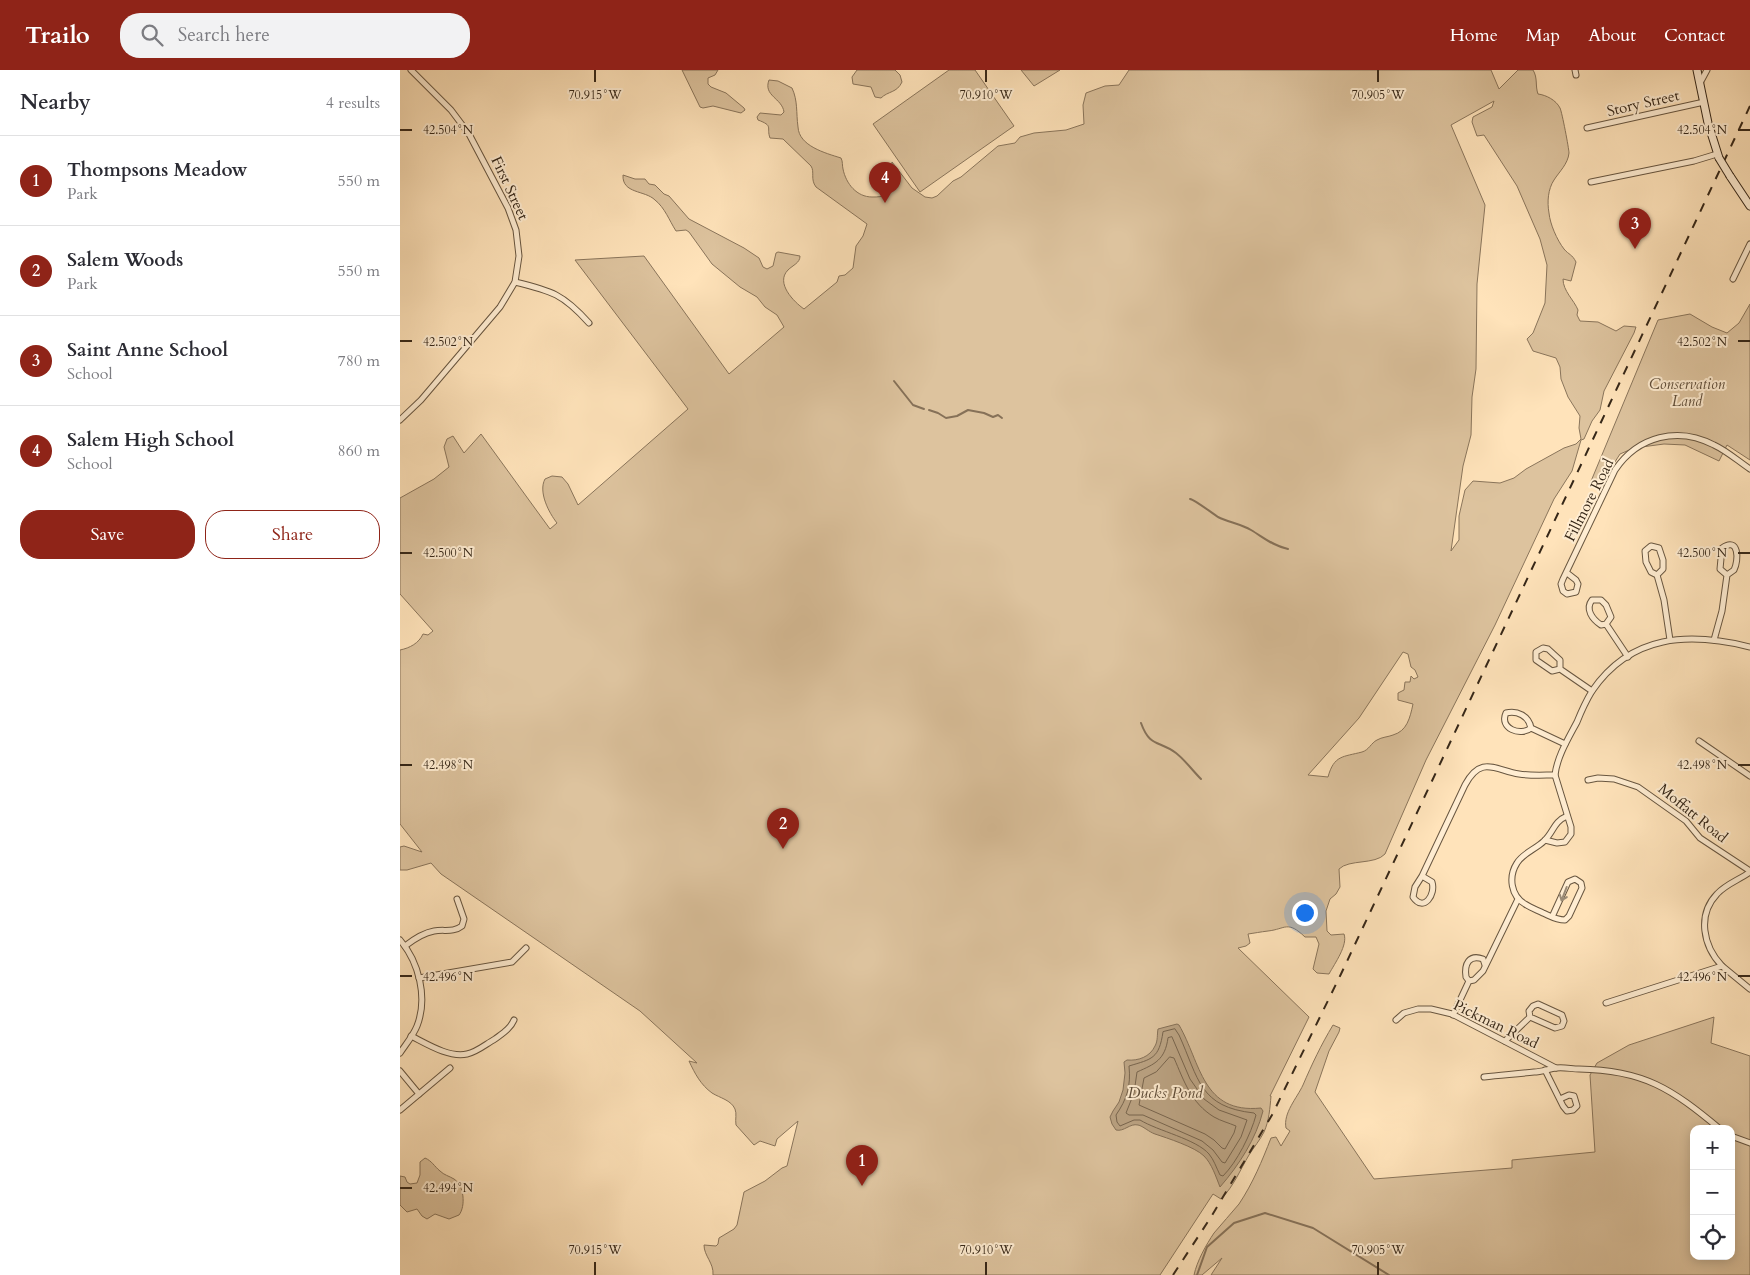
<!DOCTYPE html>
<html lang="en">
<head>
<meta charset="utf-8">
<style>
	body { margin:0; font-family:Cardo,serif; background:#f2f2f3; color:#2b2b33 }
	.controls { position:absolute; right:15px; bottom:15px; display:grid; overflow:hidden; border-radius:10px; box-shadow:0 2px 12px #0003 }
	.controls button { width:45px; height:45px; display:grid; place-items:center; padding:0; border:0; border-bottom:1px solid #e1e1e2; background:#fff; color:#2b2b33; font:25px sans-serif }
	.you { position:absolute; left:904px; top:842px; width:18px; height:18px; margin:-12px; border:4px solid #fff; border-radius:50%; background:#1a73e8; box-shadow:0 0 0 8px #1a73e833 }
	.badge { display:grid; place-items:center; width:32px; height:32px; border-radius:50%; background:#8f2418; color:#fff; font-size:16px; font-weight:700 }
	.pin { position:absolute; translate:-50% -41px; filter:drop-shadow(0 1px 2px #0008) }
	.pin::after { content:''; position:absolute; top:26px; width:18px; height:15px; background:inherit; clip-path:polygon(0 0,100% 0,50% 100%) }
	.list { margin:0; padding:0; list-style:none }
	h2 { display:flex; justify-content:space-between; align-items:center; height:65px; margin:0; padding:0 20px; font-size:21px }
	h2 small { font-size:16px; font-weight:400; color:#7c7c81 }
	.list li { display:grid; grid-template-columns:32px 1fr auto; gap:15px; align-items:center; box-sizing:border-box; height:90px; padding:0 20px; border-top:1px solid #e1e1e2 }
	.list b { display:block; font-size:19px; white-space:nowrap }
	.list p { margin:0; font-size:16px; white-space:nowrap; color:#7c7c81 }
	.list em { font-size:16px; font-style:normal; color:#7c7c81 }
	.actions { display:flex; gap:10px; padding:15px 20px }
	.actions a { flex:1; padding:11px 0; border:1px solid #8f2418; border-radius:20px; text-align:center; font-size:18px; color:#8f2418 }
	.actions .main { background:#8f2418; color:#fff }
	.icon { flex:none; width:28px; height:28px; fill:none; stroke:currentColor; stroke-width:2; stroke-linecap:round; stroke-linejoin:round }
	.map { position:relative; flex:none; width:1350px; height:1205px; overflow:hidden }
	header { display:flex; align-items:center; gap:30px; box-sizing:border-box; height:70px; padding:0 25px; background:#8f2418; color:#fff }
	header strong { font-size:24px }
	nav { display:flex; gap:28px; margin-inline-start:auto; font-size:18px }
	.search { width:350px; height:45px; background:#f2f2f3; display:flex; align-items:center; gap:12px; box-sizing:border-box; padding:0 18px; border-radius:20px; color:#7c7c81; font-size:19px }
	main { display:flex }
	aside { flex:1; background:#fff }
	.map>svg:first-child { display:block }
</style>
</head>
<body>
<header>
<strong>Trailo</strong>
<div class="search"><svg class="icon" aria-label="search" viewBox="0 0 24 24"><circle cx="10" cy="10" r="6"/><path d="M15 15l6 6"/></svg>Search here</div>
<nav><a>Home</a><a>Map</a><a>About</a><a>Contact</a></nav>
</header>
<main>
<aside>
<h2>Nearby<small>4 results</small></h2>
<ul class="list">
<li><span class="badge">1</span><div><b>Thompsons Meadow</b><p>Park</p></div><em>550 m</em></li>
<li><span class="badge">2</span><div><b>Salem Woods</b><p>Park</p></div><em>550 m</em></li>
<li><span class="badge">3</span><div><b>Saint Anne School</b><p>School</p></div><em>780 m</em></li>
<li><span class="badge">4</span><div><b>Salem High School</b><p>School</p></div><em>860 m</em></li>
</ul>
<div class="actions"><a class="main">Save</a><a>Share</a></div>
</aside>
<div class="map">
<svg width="1350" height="1205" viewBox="0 0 1350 1205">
	<rect width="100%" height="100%" fill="#ffe3ba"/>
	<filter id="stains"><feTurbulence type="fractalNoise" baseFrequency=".004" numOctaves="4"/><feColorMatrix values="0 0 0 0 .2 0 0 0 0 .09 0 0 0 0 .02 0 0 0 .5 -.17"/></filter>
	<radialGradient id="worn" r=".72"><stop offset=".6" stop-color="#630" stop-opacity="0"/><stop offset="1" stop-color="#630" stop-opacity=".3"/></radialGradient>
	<g fill="#ddc39e" stroke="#8a755b" fill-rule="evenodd">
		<polygon points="282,0 318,0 315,5 308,8 308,14 311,17 326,23 344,38 345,40 341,43 313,36 303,38 300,37"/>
		<path d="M457,0H495L500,5L502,12C497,23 488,21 481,28L475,27L471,17L453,14L452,7Z"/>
		<polygon points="549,0 575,0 614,56 520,122 473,54"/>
		<polygon points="621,0 660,0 634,16"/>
		<path d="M729,0H1091L1099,19L1118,0H1133C1138,8 1135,16 1138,24C1146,25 1156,30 1160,38C1162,42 1169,79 1169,83C1168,94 1159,102 1154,110C1148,119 1147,132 1149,143C1150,154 1157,170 1164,179C1169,185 1172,184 1176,192L1171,211L1163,209C1163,221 1174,230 1178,240L1177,245L1180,251L1198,252L1216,261L1224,256L1236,257L1234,263L1204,321L1200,340L1192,351L1184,369L1181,370L1172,401L1154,429L1095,555L1026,690L985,784C975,795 949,789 939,799L940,817L936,824L930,829L926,841L927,861L931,865L944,864C948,875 935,893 929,904L917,903L913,899L919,874L916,867H905C887,850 886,859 868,861C860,862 855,863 848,864L850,873L846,876L838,878L909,947L870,1026H871C870,1038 869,1051 864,1062C860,1070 854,1077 849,1085C840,1100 834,1116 821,1129L813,1124L760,1205H313C314,1193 304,1186 304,1175L316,1176L318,1174L319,1168L334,1159L337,1155L344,1122L365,1111L382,1098L387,1096L398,1051L377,1069L375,1076L360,1071L354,1075L336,1055C335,1049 337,1044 335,1039C331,1030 320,1028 312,1023C301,1015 295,1004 289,991L297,993L240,941L41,804L31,793L7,800H0V777L4,776L22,782L0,754V580C10,578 19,573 23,564L28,565L33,561L0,524V428L34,409L49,397L44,377L47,369L53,366L64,383L81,364L150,459L157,453C149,443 138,422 145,409L152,406L162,407L168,414L178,435L288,339L175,190L244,186L329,304L384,257L377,245L365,237L357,227L340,217L312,194L289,162L286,160L276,161C269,150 265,138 255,130C245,120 222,124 223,105L235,109H245L249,114L255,115L264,124L269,126L289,149L344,178L359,188L363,197L367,199L373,196L376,183L378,182L400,186C400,193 393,195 388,200C375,213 394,232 404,239L437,212L439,206L445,205L453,198L456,176L463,166L467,154L416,117C410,109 415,102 411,96L383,69L370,68C366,57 374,56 358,50L357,47L360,43L381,45L384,42C382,28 363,26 369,10L378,11L392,18C398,31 396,42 398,57C399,76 425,83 441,88C443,92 442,95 443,99C446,114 457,127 472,127C478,127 482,127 487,124L491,116L492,92L512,118L525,127L532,128L537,126L553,111L561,107L598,76L615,73L620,67L634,63L666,60L684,54L683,35L686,23L705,16L719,15ZM1094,31L1092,37L1073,47L1072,52L1077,66L1084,65L1117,116L1140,169L1147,195L1145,233L1133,263L1127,269L1133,281L1156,288L1160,297L1161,309L1168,327L1180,346L1179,358L1181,369L1176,374L1164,378L1126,399L1114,408L1100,413L1073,411L1065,420L1059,446V470L1051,481L1063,396L1071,365L1072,327L1076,299L1077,214L1085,135L1051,55ZM1003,582L1008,584L1011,597L1015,600L1018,607L1014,609L1011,606L1010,612H1005L1004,620L998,623V630L1013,634C1010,648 1007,661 993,665C988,667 982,667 977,670C971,673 969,680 962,682C943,687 934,685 928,707L908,705L959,648Z"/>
		<polygon points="1350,234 1350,390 1327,375 1319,391 1285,375 1264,374 1234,378 1220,384 1199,417 1189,416 1258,250 1290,244 1312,257 1327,263 1339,253"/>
		<path d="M1314,947L1311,973L1350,986V1205H811L822,1188L802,1205H794C797,1191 806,1175 814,1163C822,1153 831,1144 839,1134C853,1113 862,1091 871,1068L876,1067L881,1076L890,1061L886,1058C883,1043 897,1028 903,1015C912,994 921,975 933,955L940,958L939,962L929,981L915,1022L974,1109L1112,1098V1090L1195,1082L1190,1005L1197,993L1229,975ZM1294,1059H1331V1186H1294Z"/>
		<path d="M25,1088C32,1091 34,1096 40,1101C44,1105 49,1106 54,1109C64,1115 66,1136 59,1145L49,1149L35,1144L27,1149L22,1146L17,1139L7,1142L0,1135V1106L5,1107L7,1112L10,1114L17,1113L20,1105V1092Z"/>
	</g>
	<path fill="#bba383" stroke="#867158" d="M777,954L779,955C801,993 802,1044 861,1038L863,1041C856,1069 839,1095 820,1117C816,1107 812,1094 804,1086C795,1077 767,1068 755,1064C749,1062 743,1056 738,1055C730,1053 724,1062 716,1060L712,1054L710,1047L713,1041L719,1032L723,1020L725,1003L724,992L727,990C738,991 750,987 755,976C758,971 757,964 758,959Z"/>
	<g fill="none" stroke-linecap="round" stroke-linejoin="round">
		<g stroke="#78654e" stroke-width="1">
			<path d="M775,959L779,965C799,1009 799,1037 854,1043L856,1045C851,1064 837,1092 823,1106L820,1105C816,1097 814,1090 809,1084C796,1069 758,1061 740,1050H734L720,1056L717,1052L716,1045C727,1029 731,1016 729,996C752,989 759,989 763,962Z"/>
			<path d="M772,967L790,1009L804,1029L819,1040L847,1050L841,1067L825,1093L822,1092L813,1080L802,1071L743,1045H729L726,1043L734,1023L737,1002C755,994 765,990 768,968Z"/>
			<path d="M770,987L774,988C784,1011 791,1033 814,1047C821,1051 829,1053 836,1056L834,1063L825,1079L822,1078L814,1070L805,1064L739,1035L744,1008L756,1002Z"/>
		</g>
		<g stroke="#867158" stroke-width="2">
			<polyline points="494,311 513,335 524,339"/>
			<polyline points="529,340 538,343 546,348 557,346 568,340 584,343 593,347 598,345 602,348"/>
			<path d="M790,429C795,430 812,443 818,447C828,452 841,454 851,460C863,467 873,476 888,479"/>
			<path d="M741,653C750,678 759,670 776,683C784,689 793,701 801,709"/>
			<polyline points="797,1205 807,1177 834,1153 865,1143 913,1158 989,1205"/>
		</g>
		<defs>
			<g id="street">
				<polyline points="1175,0 1176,5"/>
				<polyline points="1300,13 1307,0"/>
				<polyline points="1187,58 1304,32"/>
				<polyline points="1191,112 1294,91 1317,84"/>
				<polyline points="1333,209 1350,174"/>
				<path d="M115,212C152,221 163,224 189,253"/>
				<polyline points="0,350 21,330 100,237 115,212 119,186 116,160 108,138 69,64 51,40 11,0"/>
				<path d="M1167,503L1176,510L1178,514L1176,522L1167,524L1163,521L1161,514L1163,509L1215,400C1238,366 1278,356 1314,375C1327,381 1338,391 1350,399"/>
				<polyline points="1257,505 1263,499 1263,490 1259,478 1251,476 1245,481 1246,492 1251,502 1257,505 1264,530 1270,570"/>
				<path d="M1206,554L1201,555C1192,549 1185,539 1192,530H1201L1206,535L1211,547L1206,554L1228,587"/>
				<path d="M1314,570L1322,541L1327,505L1334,500C1339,490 1339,466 1322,478L1320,499L1327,505"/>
				<polyline points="1160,599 1152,601 1136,590 1136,582 1143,578 1148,579 1160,590 1160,599 1192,621"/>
				<path d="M1131,658C1120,667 1099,658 1106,643C1117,640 1129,646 1131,658L1165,674"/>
				<polyline points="1299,671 1350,706"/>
				<polyline points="1188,710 1198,708 1214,709 1238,717 1286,751 1300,768 1350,801"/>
				<path d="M1145,770L1157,773L1165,772L1171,764V757L1155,705C1157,687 1168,669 1177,652C1181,642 1186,631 1192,621C1231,564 1289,562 1350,577"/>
				<path d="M1022,806L1015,817L1013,827C1024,843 1036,824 1032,812L1022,806L1065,715C1081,685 1095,700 1119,704C1131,706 1144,705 1155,705"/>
				<path d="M1152,847L1168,812L1175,809L1181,813L1182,818L1169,846L1165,850C1156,850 1150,846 1143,843C1137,840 1131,838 1125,834C1111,826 1108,807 1117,793C1123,783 1136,779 1144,771C1154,762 1153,752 1167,746"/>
				<path d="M0,870C19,892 28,928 17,956C13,966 6,974 0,983"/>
				<path d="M5,876C14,869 23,863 34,861C44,859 53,863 62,856L64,849L57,829"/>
				<path d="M1322,896C1303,876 1297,845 1317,824C1326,814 1339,810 1350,802"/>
				<polyline points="19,908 112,892 126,878"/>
				<path d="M1069,911L1066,907C1064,894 1069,884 1083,889L1085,895"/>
				<polyline points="1206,933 1322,896 1350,919"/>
				<polygon points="1138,934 1162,945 1164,951 1162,956 1155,958 1130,947 1129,941 1133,936"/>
				<polyline points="1053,945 1069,911 1074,910 1083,901 1118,829"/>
				<polyline points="996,950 1004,943 1018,939 1031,939 1052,944 1156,998"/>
				<path d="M11,966C27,974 49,988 67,984C77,982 86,974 95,969C103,963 110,959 114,950"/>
				<polyline points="1105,971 1130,947"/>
				<polyline points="1145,1000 1163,1036 1167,1041 1173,1040 1177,1036 1174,1026 1169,1025 1160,1029"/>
				<polyline points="0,1001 19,1024"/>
				<path d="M1084,1007C1101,1005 1117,1004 1134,1002C1141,1002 1149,999 1156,998C1164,997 1172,999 1179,999C1244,1000 1272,1019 1320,1059"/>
				<polyline points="0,1040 50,998"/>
				<polyline points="1331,1066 1350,1073"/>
			</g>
			<g id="secondary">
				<polyline points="1297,0 1308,53 1319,88"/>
				<polyline points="1330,106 1350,136"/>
			</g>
		</defs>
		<use href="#street" stroke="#685640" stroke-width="7"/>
		<use href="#secondary" stroke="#362718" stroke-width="9"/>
		<use href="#street" stroke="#ffedd2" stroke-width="5"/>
		<use href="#secondary" stroke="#ffedd2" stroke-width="7"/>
		<polyline stroke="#362718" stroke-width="2" stroke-dasharray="9 9" stroke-linecap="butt" points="773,1205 811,1147 872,1045 941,904 1350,36"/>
		<defs>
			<polyline id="secondary-bridge" points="1319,88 1330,106"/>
		</defs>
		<use href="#secondary-bridge" stroke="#362718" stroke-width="9" stroke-linecap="butt"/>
		<use href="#secondary-bridge" stroke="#ffedd2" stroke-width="7"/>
	</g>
	<defs><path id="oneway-shaft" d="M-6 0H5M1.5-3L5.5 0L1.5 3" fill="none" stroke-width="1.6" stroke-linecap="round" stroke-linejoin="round" transform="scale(1.25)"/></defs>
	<use stroke="#9a8a75" href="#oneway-shaft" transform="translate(1164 824) rotate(111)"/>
	<path fill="none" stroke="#362718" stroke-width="2" d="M195,0V12M586,0V12M978,0V12M0,60H12M1338,60H1350M0,271H12M1338,271H1350M0,483H12M1338,483H1350M0,695H12M1338,695H1350M0,906H12M1338,906H1350M0,1118H12M195,1192V1205M586,1192V1205M978,1192V1205"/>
	<g text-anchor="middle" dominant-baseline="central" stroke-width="4" stroke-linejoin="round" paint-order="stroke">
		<g font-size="15" fill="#362718" stroke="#ffedd2">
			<text transform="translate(1243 33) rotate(-13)">Story Street</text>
			<text transform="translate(110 118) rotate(65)">First Street</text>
			<text transform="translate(1189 430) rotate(-63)">Fillmore Road</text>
			<text transform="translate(1293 743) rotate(39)">Moffatt Road</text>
			<text transform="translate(1096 954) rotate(26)">Pickman Road</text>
		</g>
		<g font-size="15" font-style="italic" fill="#604e3a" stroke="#ffedd2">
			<text x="1287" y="314">Conservation<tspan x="1287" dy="17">Land</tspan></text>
		</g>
		<g font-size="16" font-style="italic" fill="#5e4c38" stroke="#ffedd2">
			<text x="765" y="1023">Ducks Pond</text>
		</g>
	</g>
	<g font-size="12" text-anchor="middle" fill="#362718" stroke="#ffedd2" stroke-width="4" stroke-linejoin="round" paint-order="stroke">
		<text x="195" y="29">70.915°W</text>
		<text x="586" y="29">70.910°W</text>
		<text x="978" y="29">70.905°W</text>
		<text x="48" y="64">42.504°N</text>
		<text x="1302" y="64">42.504°N</text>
		<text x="48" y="276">42.502°N</text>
		<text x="1302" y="276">42.502°N</text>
		<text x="48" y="487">42.500°N</text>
		<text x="1302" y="487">42.500°N</text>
		<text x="48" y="699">42.498°N</text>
		<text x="1302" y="699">42.498°N</text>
		<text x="48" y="911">42.496°N</text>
		<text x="1302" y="911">42.496°N</text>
		<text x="48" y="1122">42.494°N</text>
		<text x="195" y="1184">70.915°W</text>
		<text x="586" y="1184">70.910°W</text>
		<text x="978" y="1184">70.905°W</text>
	</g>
	<rect width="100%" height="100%" filter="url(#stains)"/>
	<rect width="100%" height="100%" fill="url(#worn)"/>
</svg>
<div class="controls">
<button>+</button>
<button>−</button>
<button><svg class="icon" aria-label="locate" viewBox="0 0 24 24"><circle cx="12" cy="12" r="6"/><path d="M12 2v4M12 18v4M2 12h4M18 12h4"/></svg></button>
</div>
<div class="you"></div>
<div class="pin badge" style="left:462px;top:1116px">1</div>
<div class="pin badge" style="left:383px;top:779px">2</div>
<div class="pin badge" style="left:1235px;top:179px">3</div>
<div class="pin badge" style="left:485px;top:133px">4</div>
</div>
</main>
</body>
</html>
